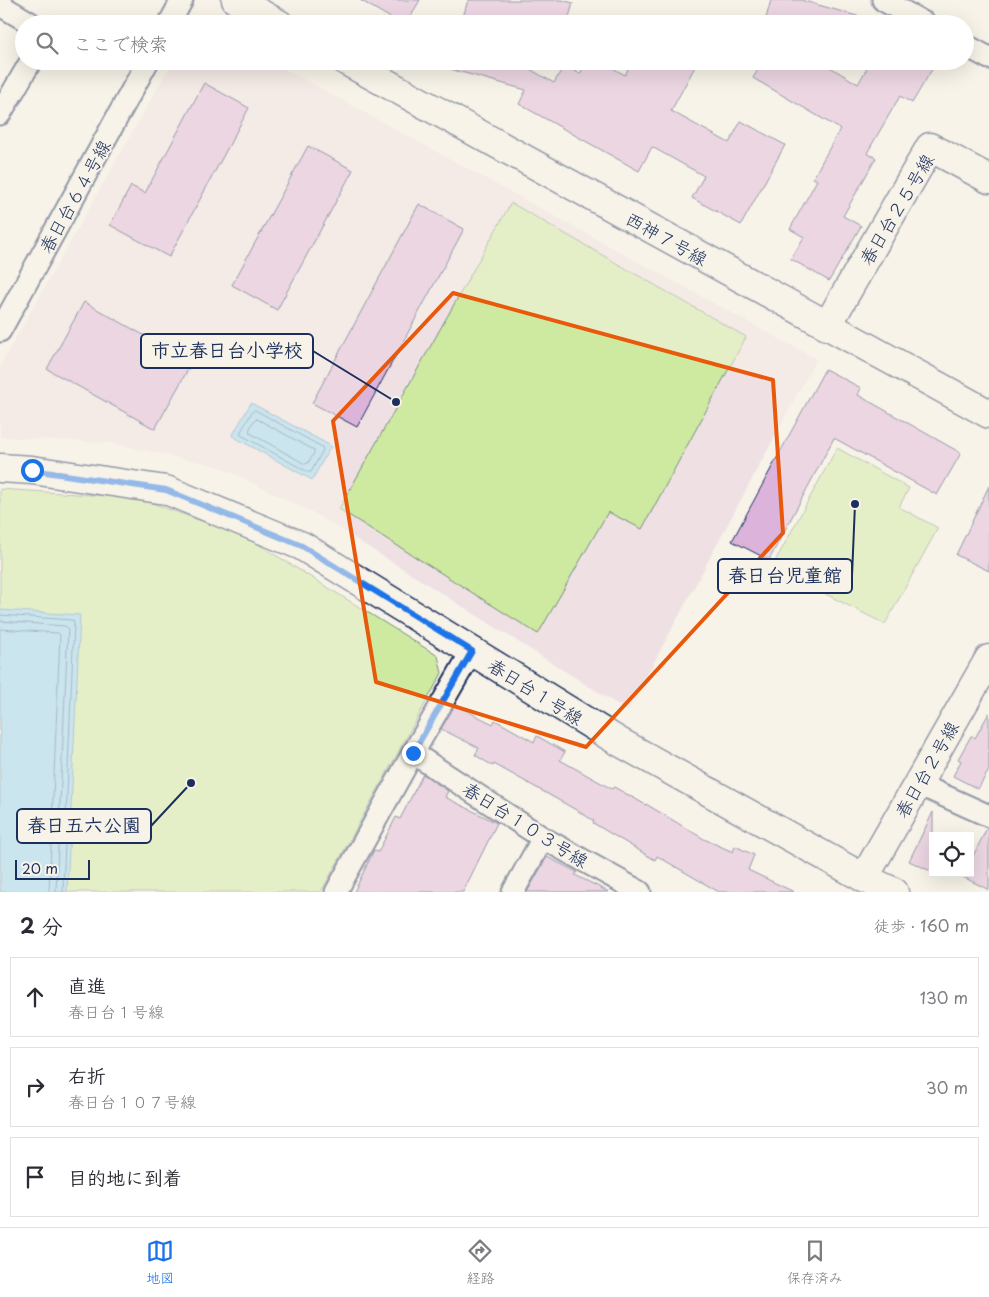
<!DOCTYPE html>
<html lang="ja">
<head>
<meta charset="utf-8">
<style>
	body { margin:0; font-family:"Playpen Sans","Klee One",sans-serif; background:#f7f7f7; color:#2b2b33 }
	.controls { position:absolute; right:15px; bottom:15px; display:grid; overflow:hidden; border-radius:0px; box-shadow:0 5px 20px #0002 }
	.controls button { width:45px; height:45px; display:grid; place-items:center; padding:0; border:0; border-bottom:1px solid #e1e1e2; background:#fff; color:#2b2b33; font:25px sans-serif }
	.scale { position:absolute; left:15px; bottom:12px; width:75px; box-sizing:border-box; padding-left:5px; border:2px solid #1b2f5e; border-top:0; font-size:14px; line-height:18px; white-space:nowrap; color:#1b2f5e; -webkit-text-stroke:4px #f7f3e8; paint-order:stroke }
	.stop { position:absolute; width:15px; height:15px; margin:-11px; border:4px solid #1a73e8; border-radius:50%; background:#fff }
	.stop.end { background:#1a73e8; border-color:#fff; box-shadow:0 1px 5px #0008 }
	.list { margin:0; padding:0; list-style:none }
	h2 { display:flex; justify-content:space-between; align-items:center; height:65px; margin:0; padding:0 20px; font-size:21px }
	h2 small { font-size:16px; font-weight:400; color:#7c7c81 }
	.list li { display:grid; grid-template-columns:32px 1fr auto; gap:15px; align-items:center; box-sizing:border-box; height:80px; margin:0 10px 10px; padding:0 10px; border:1px solid #e1e1e2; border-radius:0px }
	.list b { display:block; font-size:19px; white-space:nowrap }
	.list p { margin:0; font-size:16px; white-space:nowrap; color:#7c7c81 }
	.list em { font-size:16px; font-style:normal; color:#7c7c81 }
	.icon { flex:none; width:28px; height:28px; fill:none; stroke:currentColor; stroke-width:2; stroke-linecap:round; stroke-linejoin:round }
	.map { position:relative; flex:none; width:989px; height:892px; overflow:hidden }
	.search { position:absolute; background:#fff; box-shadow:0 5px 20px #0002; left:15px; right:15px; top:15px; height:55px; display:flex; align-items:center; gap:12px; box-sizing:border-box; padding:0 18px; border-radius:28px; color:#7c7c81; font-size:19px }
	.sheet { height:335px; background:#fff }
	nav { display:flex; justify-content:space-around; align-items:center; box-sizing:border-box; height:70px; border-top:1px solid #e1e1e2; background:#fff; font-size:14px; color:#7c7c81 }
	nav a { display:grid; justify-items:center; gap:2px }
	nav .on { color:#1a73e8 }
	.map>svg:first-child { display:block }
</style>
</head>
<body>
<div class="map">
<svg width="989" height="892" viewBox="0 0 989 892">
	<rect width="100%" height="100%" fill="#f7f3e8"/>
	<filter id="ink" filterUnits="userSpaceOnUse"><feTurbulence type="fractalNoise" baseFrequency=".02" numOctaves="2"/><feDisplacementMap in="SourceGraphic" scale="10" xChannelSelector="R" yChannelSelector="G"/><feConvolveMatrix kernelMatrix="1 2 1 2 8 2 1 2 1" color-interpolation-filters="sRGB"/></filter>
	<g filter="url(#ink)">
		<polygon fill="#efe0e4" points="173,61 270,61 816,359 628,711 319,516 221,467 113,443 0,437 0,366"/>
		<g fill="#ceeaa1" stroke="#748c80">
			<polygon points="511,203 746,337 642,529 608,512 538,634 339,509"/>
			<polygon points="837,448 909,488 899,507 938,528 885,624 772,567"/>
			<polygon points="0,489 138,498 248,538 438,656 442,673 321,892 0,892"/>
		</g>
		<g fill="#93d4f5" stroke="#6392b9">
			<polygon points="251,403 331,446 312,480 232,436"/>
			<polygon points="0,610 80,615 67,892 0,892"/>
		</g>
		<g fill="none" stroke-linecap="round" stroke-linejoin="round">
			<g stroke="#4b719a" stroke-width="1">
				<polygon points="255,410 322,447 323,450 311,472 308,472 241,435 240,433 252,412"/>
				<path d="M257,419L314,450V453L308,463L305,464L250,433C248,429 253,420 257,419Z"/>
				<polyline points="0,615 72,620 74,622 63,892"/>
				<polyline points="0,621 65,626 68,628 56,892"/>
				<polyline points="0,629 58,633 60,635 49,892"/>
			</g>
		</g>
		<g fill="#dcb4db" stroke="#1b2f5e">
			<polygon points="360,0 420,0 406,24 401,24"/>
			<polygon points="468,0 562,0 573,3 567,24 461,24"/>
			<polygon points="771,0 801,0 864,18 864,24 785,24 766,18"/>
			<polygon points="444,61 516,61 554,83 564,65 580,74 587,61 600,61 625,75 632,61 698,61 671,111 729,143 741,121 785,145 741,225 692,198 704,176 652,147 639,171 519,104 526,90 443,67"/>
			<polygon points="763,61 820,61 858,84 871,61 937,61 912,103 900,96 867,153 876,158 843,216 861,226 829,281 791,259 804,237 790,229 817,180 813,178 840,129 753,78"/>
			<polygon points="204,83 249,108 169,257 110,225 131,186 145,193"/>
			<polygon points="308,146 353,170 277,310 232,285"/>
			<polygon points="419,204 464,229 357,427 312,403"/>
			<polygon points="84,302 192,362 155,429 47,369"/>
			<polygon points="825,369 861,388 858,395 961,453 937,495 834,438 769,560 732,541"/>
			<polygon points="989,486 989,571 956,555"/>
			<polygon points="455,705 493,724 495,720 534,742 537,736 565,752 560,760 612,789 614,787 646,805 646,804 704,839 733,852 735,846 754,855 748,870 794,892 719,892 657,856 655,860 593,823 594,821 578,811 494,764 493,766 475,755 479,748 441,729"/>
			<polygon points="989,713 989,770 978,789 953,776 961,761 958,759 971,736 975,738"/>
			<polygon points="423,774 448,791 445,797 497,823 463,892 354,892 374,850 378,852 396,817 400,819"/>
			<polygon points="933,812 933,872 909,861"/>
			<polygon points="987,828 989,828 989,890 963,877 965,873 970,873 970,862"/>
			<polygon points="547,857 577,872 575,875 609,892 527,892"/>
		</g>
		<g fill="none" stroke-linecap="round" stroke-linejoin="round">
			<defs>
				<g id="street">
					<polyline points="883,0 926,24"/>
					<polyline points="0,5 32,24"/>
					<polyline points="169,24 182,0"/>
					<polyline points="965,45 989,58"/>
					<polyline points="0,114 31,61"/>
					<polyline points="0,331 148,61"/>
					<polyline points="413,753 543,838 640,892"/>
					<polyline points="918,784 989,816"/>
					<polyline points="336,892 413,753 472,651"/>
					<polyline points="513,892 543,838"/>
				</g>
				<g id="secondary">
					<polyline points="236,0 279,24"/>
					<polyline points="346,61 989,414"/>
					<polyline points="827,326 930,147 989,179"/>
					<polyline points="0,468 32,470 166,490 302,546 616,740 864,878 894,892"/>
					<polyline points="864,878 989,659"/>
				</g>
			</defs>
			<use href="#street" stroke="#1b2f5e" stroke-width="25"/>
			<use href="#secondary" stroke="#1b2f5e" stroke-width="31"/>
			<use href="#street" stroke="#f7f3e8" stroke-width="21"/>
			<use href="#secondary" stroke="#f7f3e8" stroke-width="28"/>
		</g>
	</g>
	<g fill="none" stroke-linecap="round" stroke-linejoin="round" filter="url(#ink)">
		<polyline stroke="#1a73e8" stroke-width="6" points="32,470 166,490 302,546 472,651 413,753"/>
	</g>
	<path d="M0 0H989V892H0ZM453,293L773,380L783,533L586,747L376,682L333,421Z" fill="#f7f3e8" fill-opacity=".55" fill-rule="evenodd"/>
	<path fill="none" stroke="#e8590c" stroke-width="4" stroke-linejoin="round" d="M453,293L773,380L783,533L586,747L376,682L333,421Z"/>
	<g text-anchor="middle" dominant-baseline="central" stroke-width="4" stroke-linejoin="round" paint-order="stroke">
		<g font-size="18" fill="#1b2f5e" stroke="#f7f3e8">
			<text transform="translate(74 196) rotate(-61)">春日台６４号線</text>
			<text transform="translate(896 209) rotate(-59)">春日台２５号線</text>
			<text transform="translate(667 238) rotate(29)">西神７号線</text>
			<text transform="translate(536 691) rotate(32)">春日台１号線</text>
			<text transform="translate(926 769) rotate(-60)">春日台２号線</text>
			<text transform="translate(526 824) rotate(32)">春日台１０３号線</text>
		</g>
	</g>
	<path fill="none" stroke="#1b2f5e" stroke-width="2" d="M396 402L313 351M855 504L852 576M191 783L151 826"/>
	<g fill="#1b2f5e" stroke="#f7f3e8" stroke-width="2">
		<circle cx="396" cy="402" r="5"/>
		<circle cx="855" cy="504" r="5"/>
		<circle cx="191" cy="783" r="5"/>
	</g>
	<g fill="#f7f3e8" stroke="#1b2f5e" stroke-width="2">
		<rect x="141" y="334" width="172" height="34" rx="5"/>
		<rect x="718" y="559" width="134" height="34" rx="5"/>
		<rect x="17" y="809" width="134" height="34" rx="5"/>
	</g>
	<g font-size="19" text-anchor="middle" font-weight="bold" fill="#1b2f5e">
		<text x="227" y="357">市立春日台小学校</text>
		<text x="785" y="582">春日台児童館</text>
		<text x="84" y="832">春日五六公園</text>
	</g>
</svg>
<div class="controls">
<button><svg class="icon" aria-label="locate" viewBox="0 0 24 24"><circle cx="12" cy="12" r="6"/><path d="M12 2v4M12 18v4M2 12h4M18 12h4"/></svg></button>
</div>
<div class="scale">20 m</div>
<div class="stop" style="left:32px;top:470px"></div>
<div class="stop end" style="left:413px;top:753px"></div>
<div class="search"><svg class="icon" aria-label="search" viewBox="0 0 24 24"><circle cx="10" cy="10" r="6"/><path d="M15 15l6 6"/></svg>ここで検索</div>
</div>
<section class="sheet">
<h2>2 分<small>徒歩 · 160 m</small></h2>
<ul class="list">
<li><svg class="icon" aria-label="ahead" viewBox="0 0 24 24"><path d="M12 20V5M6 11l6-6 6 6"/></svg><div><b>直進</b><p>春日台１号線</p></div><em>130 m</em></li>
<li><svg class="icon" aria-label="right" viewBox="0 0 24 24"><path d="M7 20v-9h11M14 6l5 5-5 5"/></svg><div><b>右折</b><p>春日台１０７号線</p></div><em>30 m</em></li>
<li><svg class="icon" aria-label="arrive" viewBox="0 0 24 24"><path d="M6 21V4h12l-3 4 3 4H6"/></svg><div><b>目的地に到着</b></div></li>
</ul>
</section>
<nav>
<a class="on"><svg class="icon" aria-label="map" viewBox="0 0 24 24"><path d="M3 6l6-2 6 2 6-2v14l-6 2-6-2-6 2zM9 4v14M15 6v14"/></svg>地図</a>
<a><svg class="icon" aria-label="directions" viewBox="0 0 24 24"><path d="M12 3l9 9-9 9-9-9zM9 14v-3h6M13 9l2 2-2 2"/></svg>経路</a>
<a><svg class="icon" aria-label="saved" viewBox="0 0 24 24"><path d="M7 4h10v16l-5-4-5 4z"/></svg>保存済み</a>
</nav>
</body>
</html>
